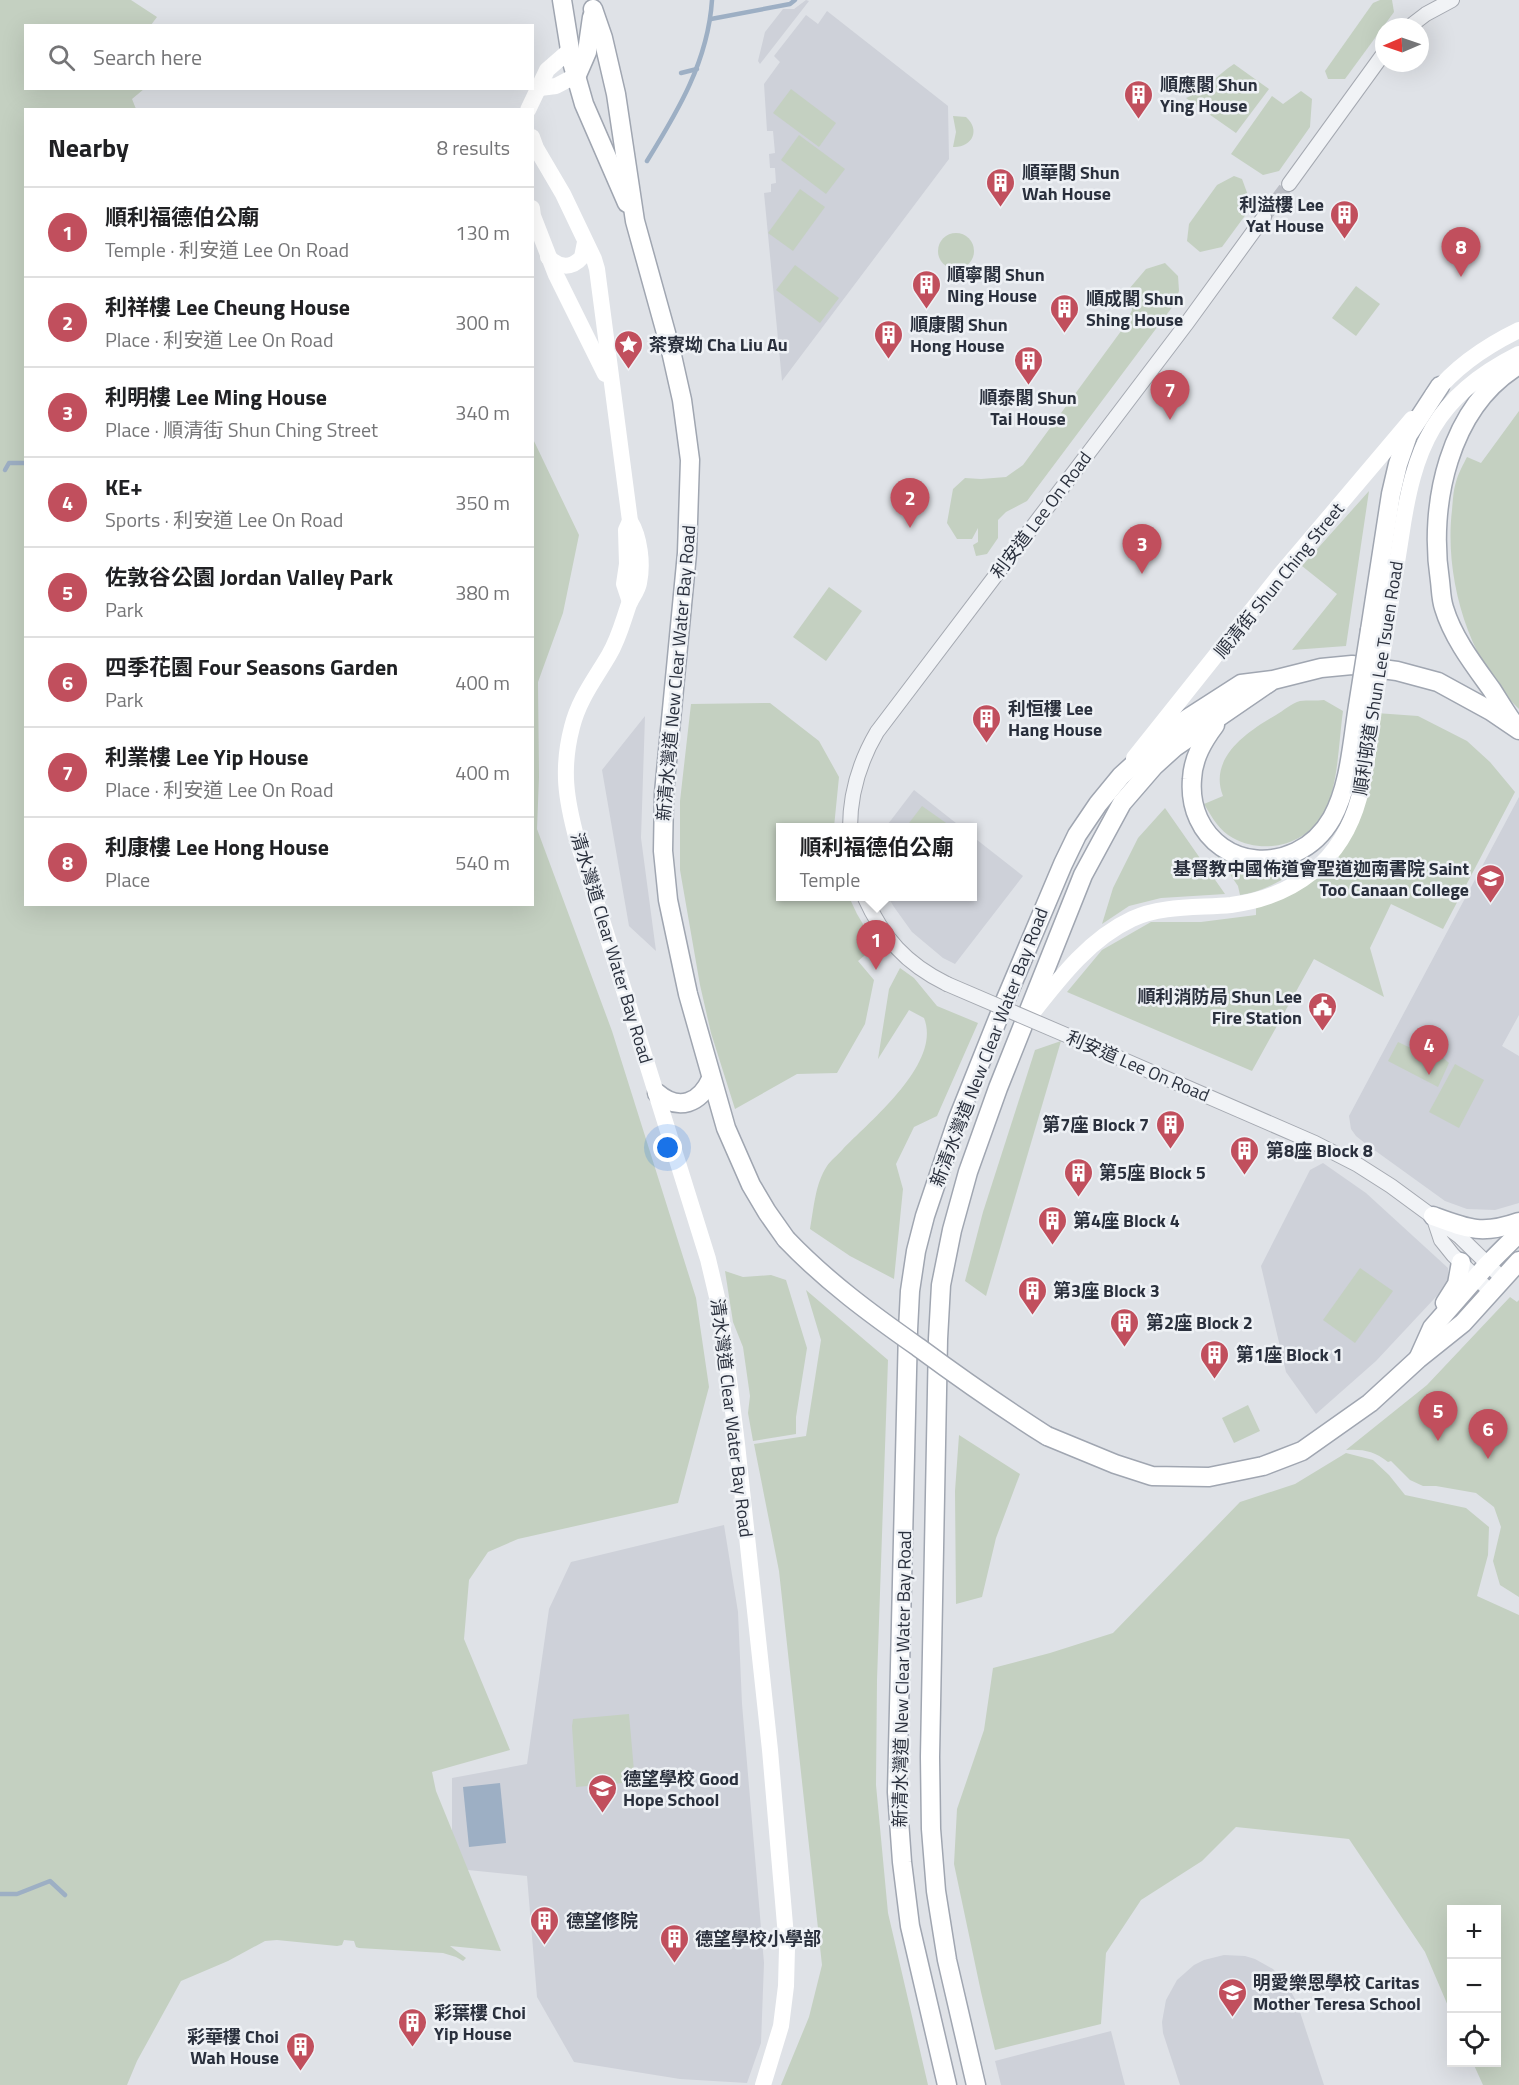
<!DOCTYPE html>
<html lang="en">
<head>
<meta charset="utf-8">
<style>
	body { margin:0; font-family:"Titillium Web","Noto Sans TC",sans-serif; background:#f2f2f2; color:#202124 }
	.controls { position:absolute; right:18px; bottom:18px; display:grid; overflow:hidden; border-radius:0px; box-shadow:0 6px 24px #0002 }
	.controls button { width:54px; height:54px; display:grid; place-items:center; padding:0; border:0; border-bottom:2px solid #e0e0e0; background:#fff; color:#202124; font:30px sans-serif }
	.compass { position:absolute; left:1375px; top:18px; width:54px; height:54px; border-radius:50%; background:#fff; box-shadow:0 6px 24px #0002; rotate:268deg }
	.you { position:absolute; left:668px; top:1148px; width:21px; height:21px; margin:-15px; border:4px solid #fff; border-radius:50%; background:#1a73e8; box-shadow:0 0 0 9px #1a73e833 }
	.badge { display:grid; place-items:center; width:39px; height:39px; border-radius:50%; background:#c14f5d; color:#fff; font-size:20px; font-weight:700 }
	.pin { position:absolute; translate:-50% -50px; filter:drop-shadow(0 2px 3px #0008) }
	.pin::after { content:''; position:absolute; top:32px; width:21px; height:18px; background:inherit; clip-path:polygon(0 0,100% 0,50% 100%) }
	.popup { position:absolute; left:776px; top:823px; width:201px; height:78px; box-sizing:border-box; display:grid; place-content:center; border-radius:0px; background:#fff; filter:drop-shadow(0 2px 4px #0005); font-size:20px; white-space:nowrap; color:#757577 }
	.popup b { font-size:22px; color:#202124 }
	.popup::after { content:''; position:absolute; left:50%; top:100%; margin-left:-12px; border:12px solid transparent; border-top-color:#fff }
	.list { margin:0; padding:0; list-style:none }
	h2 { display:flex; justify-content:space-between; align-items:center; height:78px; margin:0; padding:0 24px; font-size:26px }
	h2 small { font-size:20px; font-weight:400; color:#757577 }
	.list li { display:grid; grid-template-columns:39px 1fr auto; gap:18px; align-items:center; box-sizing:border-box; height:90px; padding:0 24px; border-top:2px solid #e0e0e0 }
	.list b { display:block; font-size:22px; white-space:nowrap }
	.list p { margin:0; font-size:20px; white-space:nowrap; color:#757577 }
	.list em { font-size:20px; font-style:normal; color:#757577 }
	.icon { flex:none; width:33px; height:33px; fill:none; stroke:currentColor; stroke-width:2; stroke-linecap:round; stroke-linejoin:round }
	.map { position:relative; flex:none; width:1519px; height:2085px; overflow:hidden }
	.search { position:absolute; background:#fff; box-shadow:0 6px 24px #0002; left:24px; top:24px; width:510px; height:66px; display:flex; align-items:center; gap:15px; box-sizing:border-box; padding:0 21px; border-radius:0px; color:#757577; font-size:22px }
	.panel { position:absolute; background:#fff; box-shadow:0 6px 24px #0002; left:24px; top:108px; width:510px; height:798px; border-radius:0px }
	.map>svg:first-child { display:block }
</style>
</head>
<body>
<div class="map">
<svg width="1519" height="2085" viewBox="0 0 1519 2085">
	<rect width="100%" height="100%" fill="#dfe2e7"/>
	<g fill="#ced1d9">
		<polygon points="806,0 809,1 760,64 758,61 765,32 783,9 794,9"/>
		<polygon points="827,11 948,106 949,159 782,381 764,193 771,192 771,184 776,183 775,168 770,168 769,154 775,153 773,131 767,131 764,84 780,62 774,56 806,15 818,24"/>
		<polygon points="645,716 641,838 656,951 629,926 602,770"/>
		<polygon points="914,790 961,827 885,828"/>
		<polygon points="1519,797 1519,1015 1502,1046 1519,1056 1519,1203 1495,1210 1467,1209 1445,1201 1366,1144 1356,1136 1351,1129 1349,1116"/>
		<polygon points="972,836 1023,876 955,964 943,958 912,932 894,907 888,897 972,896"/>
		<polygon points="1323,1163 1366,1193 1448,1268 1448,1284 1376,1361 1316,1414 1286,1372 1261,1266 1310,1170"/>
		<polygon points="724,1525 738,1612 742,1704 764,1963 761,2043 747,2083 680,2079 574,2062 537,1997 527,1876 458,1869 452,1850 452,1778 527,1764 549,1609 571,1562"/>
		<polygon points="1224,1955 1245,1956 1255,1959 1273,1969 1287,1984 1297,2003 1324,2085 1180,2085 1163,2033 1162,2022 1166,2000 1177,1980 1194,1965 1204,1960"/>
		<polygon points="1111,2031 1125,2085 1001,2085 995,2061"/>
	</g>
	<g fill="#c4d0c1">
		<polygon points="0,0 131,0 157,17 151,25 26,26 26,88 144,89 132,99 136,109 26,110 26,904 532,904 533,439 579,535 563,613 538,682 539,777 537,829 612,1031 696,1298 709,1387 678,1503 518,1539 488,1552 469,1580 464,1639 510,1750 432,1772 436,1791 501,1951 450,1946 466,1958 463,1961 456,1957 443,1953 359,1948 356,1947 354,1941 344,1940 342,1945 337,1946 277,1940 265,1941 228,1961 181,1981 137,2061 127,2085 0,2085"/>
		<polygon points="1380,0 1392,0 1394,12 1345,79 1328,79 1325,71 1373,3"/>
		<path d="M1234,64L1269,89L1236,133L1186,98C1205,91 1217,75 1234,64Z"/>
		<polygon points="791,89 836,123 819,147 773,113"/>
		<polygon points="1301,91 1312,99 1310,127 1279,171 1263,175 1231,154 1272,96 1283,104"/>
		<path d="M953,116L966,117C981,130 972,148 953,147L956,132Z"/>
		<polygon points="799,135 845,169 826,194 781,160"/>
		<polygon points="1234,176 1242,179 1252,206 1222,247 1200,252 1187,241 1189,224 1217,185"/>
		<polygon points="800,189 825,207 793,251 768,233"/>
		<circle cx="956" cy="251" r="18"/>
		<polygon points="1165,263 1178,276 1179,291 1173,306 1027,501 1006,512 998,520 998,538 987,554 976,556 973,545 978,542 978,528 972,539 957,539 947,523 953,489 965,478 981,479 1006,477 1023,465 1124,327 1132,310 1129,289 1146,269"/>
		<polygon points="795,265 839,298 820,323 776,290"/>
		<polygon points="1356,286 1380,304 1356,336 1332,318"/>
		<path d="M1519,411V709C1468,662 1444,577 1452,510C1453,501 1453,491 1456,482C1458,474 1463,465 1467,457L1481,463Z"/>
		<polygon points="1369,491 1346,646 1292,650 1337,594 1302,566"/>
		<polygon points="829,587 862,611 826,661 793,637"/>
		<path d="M1324,700L1343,711C1339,739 1338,787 1325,811C1308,844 1266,856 1233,838C1219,831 1212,817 1204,804L1223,796C1208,758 1247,732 1276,715C1283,711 1292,703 1300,701C1308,700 1316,701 1324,700Z"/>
		<polygon points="770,703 819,741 839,777 834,827 780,828 780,896 849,897 857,914 876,946 858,961 874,980 865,1024 837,1073 797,1074 735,1109 711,1033 700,985 680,870 680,801 691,704"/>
		<polygon points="1376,713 1418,716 1467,741 1490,762 1515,792 1443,929 1391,904 1370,948 1384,997 1314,959 1252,1071 1067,992 1102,950 1151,922 1201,922 1256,915 1256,906 1344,843"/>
		<polygon points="922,806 949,825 947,827 906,827"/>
		<polygon points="1165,808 1225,894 1161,898 1129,906 1102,924 1113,888 1138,838"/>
		<path d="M1216,854L1268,867L1311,860C1289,876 1268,891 1240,895L1238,886Z"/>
		<path d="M900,968L914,978L937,1006L978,1023L937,1116L914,1127L896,1164L903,1189L894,1279L850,1256L810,1229C814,1208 815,1184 827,1166C831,1160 838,1155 843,1149C871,1120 942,1063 924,1018L909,1010L878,1059L889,989Z"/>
		<polygon points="1061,1041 986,1296 965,1281 983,1212 1035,1050"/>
		<polygon points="1398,1042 1426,1055 1441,1056 1449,1063 1438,1087 1388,1061"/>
		<polygon points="1455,1064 1484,1080 1459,1128 1429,1112"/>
		<polygon points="1360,1268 1393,1291 1355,1343 1323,1320"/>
		<polygon points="725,1271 743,1277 771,1275 786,1280 807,1348 796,1417 796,1434 753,1441 748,1413 750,1396 743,1347 733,1322"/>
		<polygon points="806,1290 888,1360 877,1680 876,1785 888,1913 928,2085 781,2085 809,2017 822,1965 779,1571 754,1444 806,1436 821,1340"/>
		<path d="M1510,1297L1517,1302L1519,1300V1597L1500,1585L1493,1561L1501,1527L1494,1507L1476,1493L1436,1486H1423L1410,1480L1391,1461L1388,1462C1374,1451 1363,1449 1346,1450L1427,1385Z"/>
		<polygon points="1248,1405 1260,1431 1234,1443 1222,1418"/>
		<polygon points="959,1435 1020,1474 996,1538 982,1597 956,1604 955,1491"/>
		<polygon points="1346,1453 1373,1460 1389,1475 1405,1495 1466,1508 1489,1527 1488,1555 1477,1596 1519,1615 1519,2085 1483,2085 1473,2063 1496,2062 1496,1910 1452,1910 1451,2013 1425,1952 1349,1839 1236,1827 1202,1861 1141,1900 1106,1953 1101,2024 995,2050 981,1992 954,1864 957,1809 984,1730 993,1668 1050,1653 1113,1633 1240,1502 1295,1484"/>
		<polygon points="629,1714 635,1782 576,1787 572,1726 573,1719"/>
	</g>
	<polygon fill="#9dafc4" points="500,1783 506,1843 469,1847 463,1787"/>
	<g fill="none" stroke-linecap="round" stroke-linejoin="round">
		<g stroke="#9dafc4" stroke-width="4.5">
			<polyline points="711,19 790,4 795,0"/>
			<polyline points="681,73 697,69"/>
			<path d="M647,161C678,111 708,61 712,0"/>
			<polyline points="5,470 9,463 26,463"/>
			<polyline points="0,1894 17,1894 50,1881 65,1895"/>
		</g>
		<polyline stroke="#bbbec5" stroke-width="14" stroke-dasharray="14 7" stroke-linecap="butt" points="1264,217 1289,184"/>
		<defs>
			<g id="tertiary">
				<polyline points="1409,27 1426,14 1452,0"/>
				<polyline points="1289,184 1384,53"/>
				<path d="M850,828C850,793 860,761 877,732L1187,323L1264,217"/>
				<path d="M864,896C883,938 906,964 947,984"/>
				<polyline points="1087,1044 1315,1143 1358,1165 1391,1186 1459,1236 1503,1279"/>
				<polyline points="1433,1216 1441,1240 1453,1255 1492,1293"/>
			</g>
			<g id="primary">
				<polyline points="562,0 572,62 584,104 627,203"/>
				<polyline points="593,9 603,38 616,94 635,221 671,351 682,400 690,460 687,553 664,793 663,851 668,900 688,994 726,1128 751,1185 767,1212 786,1239"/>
				<polyline points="577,75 587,52 592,17"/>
				<polyline points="1370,630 1391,494 1398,464 1408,435 1440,386"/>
				<path d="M1512,721C1505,711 1499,701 1492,690C1474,665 1453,638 1444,608C1441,599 1441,589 1440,581C1428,505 1449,407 1519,365"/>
				<path d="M1215,725C1203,741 1193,758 1192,779C1187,838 1242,877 1296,852C1311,845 1324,832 1332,818C1350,785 1352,743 1358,706"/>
				<path d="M657,1093C679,1112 700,1103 711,1079"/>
				<path d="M1433,1216C1468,1229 1482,1235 1519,1222"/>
				<polyline points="1445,1303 1457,1284 1461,1262"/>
				<polyline points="1419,1357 1432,1328 1487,1265 1519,1233"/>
				<polyline points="1047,1436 1115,1464 1152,1476 1209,1477 1263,1466 1302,1451 1370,1403 1418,1359 1463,1323 1519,1261"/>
				<polyline points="947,2085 910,1926 902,1862 897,1792 908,1330 910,1291 916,1251 925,1216 957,1121 1005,1001 1063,864 1077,835 1098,804 1121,776 1156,744 1185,720 1241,684 1273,680 1321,668 1352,665 1397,671 1438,682 1491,711 1519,730"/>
				<polyline points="976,2085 947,1960 936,1891 931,1829 930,1757 938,1339 941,1285 952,1230 968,1172 998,1088 1083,875 1122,803 1154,766 1175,747 1270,682"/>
			</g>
		</defs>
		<use href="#tertiary" stroke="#a5a9b1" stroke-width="16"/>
		<use href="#primary" stroke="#a0a6b1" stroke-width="21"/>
		<use href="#tertiary" stroke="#f1f3f6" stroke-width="14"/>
		<g stroke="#fff" stroke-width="16">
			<polyline points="540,88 556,86 577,75"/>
			<polyline points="528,110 547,70 570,50"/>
			<path d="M532,137L536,148L563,194L594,259L597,269L630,521C640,537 643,564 639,583C638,590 632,597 629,604C623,621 619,638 609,655C595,679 579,699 572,727C561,769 566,799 577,840L708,1259L721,1314L737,1444L770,1750L787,1948L786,1986L781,2026L763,2085"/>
			<polyline points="532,208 533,216 556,275 605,374"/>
			<path d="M548,257C559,268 572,269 582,257L585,242"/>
			<path d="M1433,395C1456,366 1486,346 1519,330"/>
			<polyline points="630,602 624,584 627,564 626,530 630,521"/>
			<path d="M1386,632C1391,600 1396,568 1401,537C1414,447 1434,397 1519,354"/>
			<polyline points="1134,758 1279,576 1412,419"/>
			<path d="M1030,1016C1059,979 1089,939 1132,919C1161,905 1199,908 1231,905C1294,897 1342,861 1359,798C1367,769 1370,738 1374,708"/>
		</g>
		<use href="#primary" stroke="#fff" stroke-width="18"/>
		<defs>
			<polyline id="tertiary-bridge" points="947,984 1087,1044"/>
			<g id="primary-bridge">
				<polyline points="1358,706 1370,630"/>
				<path d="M786,1239C826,1281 871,1314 918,1347C960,1378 1003,1408 1047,1436"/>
			</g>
		</defs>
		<use href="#tertiary-bridge" stroke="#a5a9b1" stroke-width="16" stroke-linecap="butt"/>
		<use href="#primary-bridge" stroke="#a0a6b1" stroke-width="21" stroke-linecap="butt"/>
		<use href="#tertiary-bridge" stroke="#f1f3f6" stroke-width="14"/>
		<polyline stroke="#fff" stroke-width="16" points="1374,708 1386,632"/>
		<use href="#primary-bridge" stroke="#fff" stroke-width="18"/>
	</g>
	<defs>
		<symbol id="building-pin" viewBox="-11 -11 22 30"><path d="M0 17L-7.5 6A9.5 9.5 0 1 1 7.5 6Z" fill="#c14f5d" stroke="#eef1f5"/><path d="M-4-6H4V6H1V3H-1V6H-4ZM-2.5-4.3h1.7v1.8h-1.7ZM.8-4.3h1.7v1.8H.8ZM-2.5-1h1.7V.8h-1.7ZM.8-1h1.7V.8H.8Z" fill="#fff"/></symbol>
		<symbol id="sight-pin" viewBox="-11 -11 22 30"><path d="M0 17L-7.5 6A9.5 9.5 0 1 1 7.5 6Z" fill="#c14f5d" stroke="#eef1f5"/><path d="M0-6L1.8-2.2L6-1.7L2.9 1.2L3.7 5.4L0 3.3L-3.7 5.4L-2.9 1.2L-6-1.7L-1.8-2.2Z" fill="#fff"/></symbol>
		<symbol id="school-pin" viewBox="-11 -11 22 30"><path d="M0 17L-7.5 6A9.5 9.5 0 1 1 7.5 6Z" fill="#c14f5d" stroke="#eef1f5"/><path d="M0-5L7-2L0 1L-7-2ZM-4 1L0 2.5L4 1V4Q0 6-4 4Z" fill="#fff"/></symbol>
		<symbol id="civic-pin" viewBox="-11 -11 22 30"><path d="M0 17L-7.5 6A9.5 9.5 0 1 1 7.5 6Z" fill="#c14f5d" stroke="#eef1f5"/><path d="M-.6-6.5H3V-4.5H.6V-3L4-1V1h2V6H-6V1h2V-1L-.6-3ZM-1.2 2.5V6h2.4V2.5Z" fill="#fff"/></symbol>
	</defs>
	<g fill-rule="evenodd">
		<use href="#building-pin" x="1122" y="78" width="33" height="45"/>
		<use href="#building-pin" x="984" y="166" width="33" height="45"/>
		<use href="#building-pin" x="1328" y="198" width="33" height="45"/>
		<use href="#building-pin" x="910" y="268" width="33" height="45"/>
		<use href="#building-pin" x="1048" y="292" width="33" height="45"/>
		<use href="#building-pin" x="872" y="318" width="33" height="45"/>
		<use href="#sight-pin" x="612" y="328" width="33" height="45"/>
		<use href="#building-pin" x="1012" y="344" width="33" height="45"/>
		<use href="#building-pin" x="970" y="702" width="33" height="45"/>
		<use href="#school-pin" x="1474" y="862" width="33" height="45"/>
		<use href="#civic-pin" x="1306" y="990" width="33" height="45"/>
		<use href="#building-pin" x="1154" y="1108" width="33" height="45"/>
		<use href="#building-pin" x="1228" y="1134" width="33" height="45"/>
		<use href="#building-pin" x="1062" y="1156" width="33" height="45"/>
		<use href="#building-pin" x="1036" y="1204" width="33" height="45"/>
		<use href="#building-pin" x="1016" y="1274" width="33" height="45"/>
		<use href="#building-pin" x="1108" y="1306" width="33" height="45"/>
		<use href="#building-pin" x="1198" y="1338" width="33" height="45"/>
		<use href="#school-pin" x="586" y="1772" width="33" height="45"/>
		<use href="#building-pin" x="528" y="1904" width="33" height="45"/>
		<use href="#building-pin" x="658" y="1922" width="33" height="45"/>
		<use href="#school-pin" x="1216" y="1976" width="33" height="45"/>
		<use href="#building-pin" x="396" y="2006" width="33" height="45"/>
		<use href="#building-pin" x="284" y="2030" width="33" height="45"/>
	</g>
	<g text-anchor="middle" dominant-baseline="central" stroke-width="5" stroke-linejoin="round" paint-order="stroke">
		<g font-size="18" font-weight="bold" fill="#2a303d" stroke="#eef1f5" text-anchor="start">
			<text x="1160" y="84">順應閣 Shun<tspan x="1160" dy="21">Ying House</tspan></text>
			<text x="1022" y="172">順華閣 Shun<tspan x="1022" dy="21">Wah House</tspan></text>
			<text x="1324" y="204" text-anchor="end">利溢樓 Lee<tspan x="1324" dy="21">Yat House</tspan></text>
			<text x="947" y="274">順寧閣 Shun<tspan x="947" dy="21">Ning House</tspan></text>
			<text x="1086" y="298">順成閣 Shun<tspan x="1086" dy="21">Shing House</tspan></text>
			<text x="910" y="324">順康閣 Shun<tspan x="910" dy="21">Hong House</tspan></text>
			<text x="649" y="344">茶寮坳 Cha Liu Au</text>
			<text x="1028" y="397" text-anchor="middle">順泰閣 Shun<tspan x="1028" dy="21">Tai House</tspan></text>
			<text x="1008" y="708">利恒樓 Lee<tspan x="1008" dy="21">Hang House</tspan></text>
			<text x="1469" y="868" text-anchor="end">基督教中國佈道會聖道迦南書院 Saint<tspan x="1469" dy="21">Too Canaan College</tspan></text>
			<text x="1302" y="996" text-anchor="end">順利消防局 Shun Lee<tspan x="1302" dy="21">Fire Station</tspan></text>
			<text x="1149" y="1124" text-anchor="end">第7座 Block 7</text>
			<text x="1266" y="1150">第8座 Block 8</text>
			<text x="1099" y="1172">第5座 Block 5</text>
			<text x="1073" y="1220">第4座 Block 4</text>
			<text x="1053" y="1290">第3座 Block 3</text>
			<text x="1146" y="1322">第2座 Block 2</text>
			<text x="1236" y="1354">第1座 Block 1</text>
			<text x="623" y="1778">德望學校 Good<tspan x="623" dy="21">Hope School</tspan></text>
			<text x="566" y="1920">德望修院</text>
			<text x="695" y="1938">德望學校小學部</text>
			<text x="1253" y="1982">明愛樂恩學校 Caritas<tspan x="1253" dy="21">Mother Teresa School</tspan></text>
			<text x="434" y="2012">彩葉樓 Choi<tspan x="434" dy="21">Yip House</tspan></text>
			<text x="279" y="2036" text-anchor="end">彩華樓 Choi<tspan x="279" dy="21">Wah House</tspan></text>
		</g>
		<g font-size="18" fill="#2a303d" stroke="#eef1f5">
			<text transform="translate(1041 515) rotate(-53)">利安道 Lee On Road</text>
			<text transform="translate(1279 580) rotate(-51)">順清街 Shun Ching Street</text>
			<text transform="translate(676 673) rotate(-85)">新清水灣道 New Clear Water Bay Road</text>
			<text transform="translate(1378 678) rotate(-81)">順利邨道 Shun Lee Tsuen Road</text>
			<text transform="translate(612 948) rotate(73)">清水灣道 Clear Water Bay Road</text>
			<text transform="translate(989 1047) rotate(-69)">新清水灣道 New Clear Water Bay Road</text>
			<text transform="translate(1138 1066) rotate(23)">利安道 Lee On Road</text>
			<text transform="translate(732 1418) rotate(83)">清水灣道 Clear Water Bay Road</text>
			<text transform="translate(902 1679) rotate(-89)">新清水灣道 New Clear Water Bay Road</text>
		</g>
	</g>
</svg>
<div class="controls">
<button>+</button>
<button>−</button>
<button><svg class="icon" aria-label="locate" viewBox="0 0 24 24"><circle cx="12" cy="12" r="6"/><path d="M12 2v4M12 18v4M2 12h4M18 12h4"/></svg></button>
</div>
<svg class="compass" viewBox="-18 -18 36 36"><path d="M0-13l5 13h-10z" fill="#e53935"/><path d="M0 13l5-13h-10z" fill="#757577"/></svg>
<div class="you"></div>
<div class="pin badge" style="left:876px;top:970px">1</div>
<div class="popup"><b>順利福德伯公廟</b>Temple</div>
<div class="pin badge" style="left:910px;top:528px">2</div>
<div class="pin badge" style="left:1142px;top:574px">3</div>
<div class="pin badge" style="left:1429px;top:1075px">4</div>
<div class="pin badge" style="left:1438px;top:1441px">5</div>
<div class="pin badge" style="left:1488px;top:1459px">6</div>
<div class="pin badge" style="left:1170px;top:420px">7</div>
<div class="pin badge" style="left:1461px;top:277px">8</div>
<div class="search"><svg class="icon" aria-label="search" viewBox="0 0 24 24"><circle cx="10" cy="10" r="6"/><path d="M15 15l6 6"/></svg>Search here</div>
<section class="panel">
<h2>Nearby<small>8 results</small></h2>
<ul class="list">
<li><span class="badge">1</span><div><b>順利福德伯公廟</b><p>Temple · 利安道 Lee On Road</p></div><em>130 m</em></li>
<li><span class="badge">2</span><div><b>利祥樓 Lee Cheung House</b><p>Place · 利安道 Lee On Road</p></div><em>300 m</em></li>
<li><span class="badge">3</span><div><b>利明樓 Lee Ming House</b><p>Place · 順清街 Shun Ching Street</p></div><em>340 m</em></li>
<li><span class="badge">4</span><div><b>KE+</b><p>Sports · 利安道 Lee On Road</p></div><em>350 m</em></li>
<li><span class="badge">5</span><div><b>佐敦谷公園 Jordan Valley Park</b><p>Park</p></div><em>380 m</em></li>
<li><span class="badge">6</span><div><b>四季花園 Four Seasons Garden</b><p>Park</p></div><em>400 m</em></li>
<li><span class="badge">7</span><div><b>利業樓 Lee Yip House</b><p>Place · 利安道 Lee On Road</p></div><em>400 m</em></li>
<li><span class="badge">8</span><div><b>利康樓 Lee Hong House</b><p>Place</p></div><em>540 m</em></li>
</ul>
</section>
</div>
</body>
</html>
